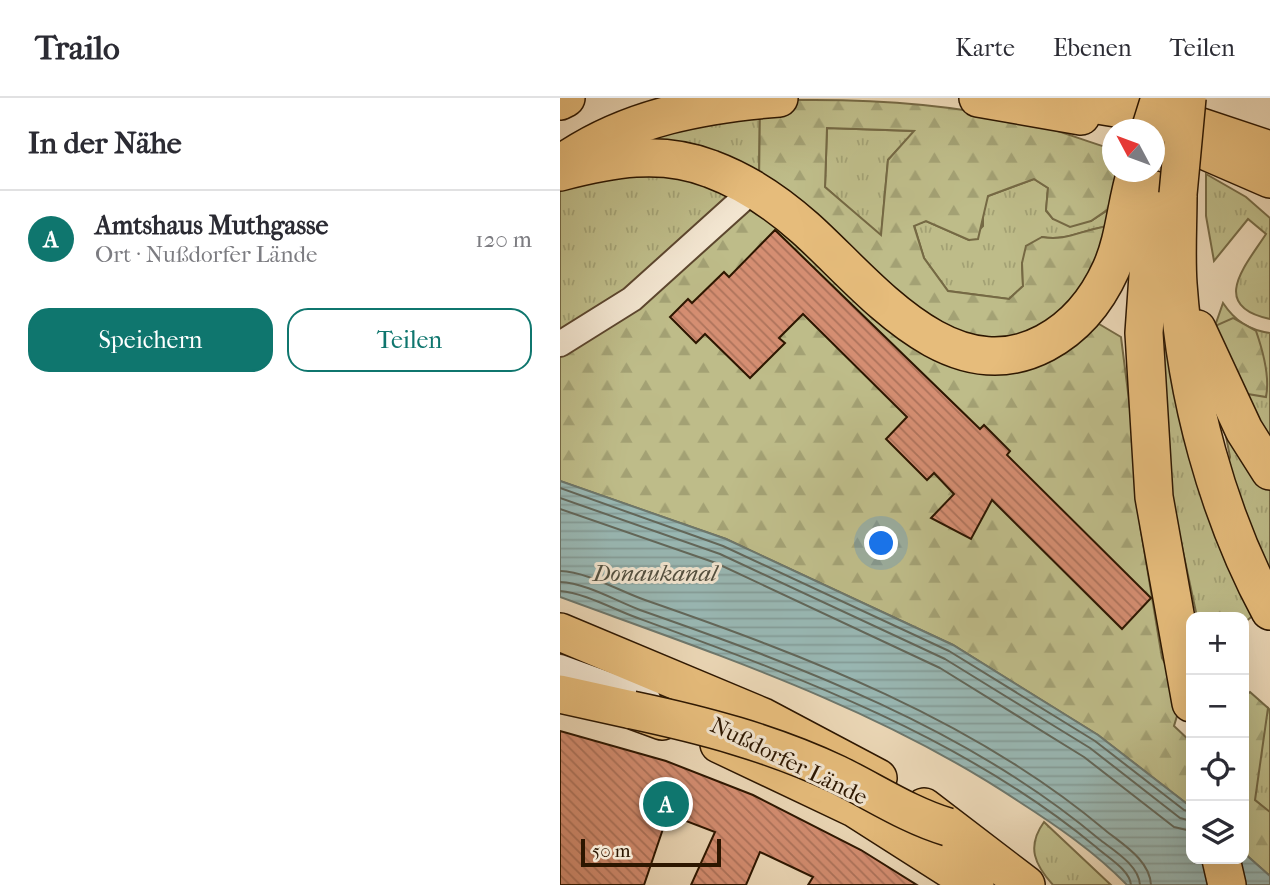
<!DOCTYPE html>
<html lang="de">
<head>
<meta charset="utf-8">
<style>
	body { margin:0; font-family:"IM FELL French Canon",serif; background:#f7f7f7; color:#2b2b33 }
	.controls { position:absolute; right:21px; bottom:21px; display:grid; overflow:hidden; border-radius:14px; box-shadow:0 7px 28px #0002 }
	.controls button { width:63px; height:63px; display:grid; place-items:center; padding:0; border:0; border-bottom:2px solid #e1e1e2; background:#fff; color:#2b2b33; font:35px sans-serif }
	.compass { position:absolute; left:542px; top:21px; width:63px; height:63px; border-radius:50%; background:#fff; box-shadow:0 7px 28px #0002; rotate:311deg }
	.scale { position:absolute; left:21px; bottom:18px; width:140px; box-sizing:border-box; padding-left:7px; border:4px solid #2c1600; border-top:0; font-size:19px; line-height:24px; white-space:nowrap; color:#2c1600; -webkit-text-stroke:5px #f2e5d0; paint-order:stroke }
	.you { position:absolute; left:322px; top:446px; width:24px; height:24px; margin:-18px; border:5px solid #fff; border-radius:50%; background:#1a73e8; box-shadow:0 0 0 10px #1a73e833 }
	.badge { display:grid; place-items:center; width:46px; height:46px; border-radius:50%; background:#0f766e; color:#fff; font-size:23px; font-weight:700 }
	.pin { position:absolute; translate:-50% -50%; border:4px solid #fff; box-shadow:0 2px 7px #0006 }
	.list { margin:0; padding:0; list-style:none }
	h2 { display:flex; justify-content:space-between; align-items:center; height:91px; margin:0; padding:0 28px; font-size:30px }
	h2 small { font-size:23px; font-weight:400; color:#7c7c81 }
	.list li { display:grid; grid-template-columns:46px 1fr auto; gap:21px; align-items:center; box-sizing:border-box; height:98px; padding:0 28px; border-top:2px solid #e1e1e2 }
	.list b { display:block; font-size:26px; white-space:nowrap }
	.list p { margin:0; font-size:23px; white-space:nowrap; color:#7c7c81 }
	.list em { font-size:23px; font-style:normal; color:#7c7c81 }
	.actions { display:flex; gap:14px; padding:21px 28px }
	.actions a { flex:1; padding:16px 0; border:2px solid #0f766e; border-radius:21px; text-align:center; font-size:24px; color:#0f766e }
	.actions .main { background:#0f766e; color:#fff }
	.icon { flex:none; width:38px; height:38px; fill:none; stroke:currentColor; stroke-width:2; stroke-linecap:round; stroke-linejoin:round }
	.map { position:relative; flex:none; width:710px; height:787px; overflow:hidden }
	header { display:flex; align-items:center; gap:42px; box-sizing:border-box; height:98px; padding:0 35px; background:#fff; border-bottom:2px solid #e1e1e2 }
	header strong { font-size:33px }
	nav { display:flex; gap:38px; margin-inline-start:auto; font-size:24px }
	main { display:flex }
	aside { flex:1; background:#fff }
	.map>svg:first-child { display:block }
</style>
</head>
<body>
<header>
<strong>Trailo</strong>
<nav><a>Karte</a><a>Ebenen</a><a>Teilen</a></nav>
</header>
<main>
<aside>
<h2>In der Nähe<small></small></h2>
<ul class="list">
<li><span class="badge">A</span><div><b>Amtshaus Muthgasse</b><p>Ort · Nußdorfer Lände</p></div><em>120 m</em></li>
</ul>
<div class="actions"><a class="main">Speichern</a><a>Teilen</a></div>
</aside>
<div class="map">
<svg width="710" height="787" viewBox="0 0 710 787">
	<defs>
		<pattern id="grass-tufts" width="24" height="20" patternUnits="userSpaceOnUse" patternTransform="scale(1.75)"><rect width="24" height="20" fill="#bebc89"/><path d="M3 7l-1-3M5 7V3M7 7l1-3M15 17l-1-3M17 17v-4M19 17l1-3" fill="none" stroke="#a3a174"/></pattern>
		<pattern id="forest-firs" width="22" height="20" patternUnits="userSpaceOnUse" patternTransform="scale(1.75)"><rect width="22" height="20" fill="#bebc89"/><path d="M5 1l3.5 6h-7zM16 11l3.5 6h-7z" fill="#a3a174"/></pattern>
		<pattern id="water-rules" width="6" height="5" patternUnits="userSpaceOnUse" patternTransform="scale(1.75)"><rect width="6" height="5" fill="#99b8b4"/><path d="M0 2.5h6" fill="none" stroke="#849d99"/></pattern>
		<pattern id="building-back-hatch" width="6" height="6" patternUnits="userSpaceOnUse" patternTransform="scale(1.75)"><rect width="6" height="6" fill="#d58e72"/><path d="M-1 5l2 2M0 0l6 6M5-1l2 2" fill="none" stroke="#ad735b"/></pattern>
	</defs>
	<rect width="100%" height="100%" fill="#ebd7b6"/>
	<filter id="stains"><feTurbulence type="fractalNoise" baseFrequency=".00286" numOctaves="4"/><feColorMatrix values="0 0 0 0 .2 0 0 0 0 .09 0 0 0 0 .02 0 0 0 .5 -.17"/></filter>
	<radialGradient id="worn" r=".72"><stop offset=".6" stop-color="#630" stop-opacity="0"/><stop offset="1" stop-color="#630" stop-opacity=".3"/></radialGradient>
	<g fill="url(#grass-tufts)" stroke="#756944" stroke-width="2">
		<polygon points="200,6 199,84 68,36"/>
		<polygon points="267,30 355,33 328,62 321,139 265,89"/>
		<polygon points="56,68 164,89 167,99 68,190 0,237 0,85"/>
		<path d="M646,76L686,99L710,120V221C648,208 686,167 706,136L688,121L654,163L646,118Z"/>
		<path d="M474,81L488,90L486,113L493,121L531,123L551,110L550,128C524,131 506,144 482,139L462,165L463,188L449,201L388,193L364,160L354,127L366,123L409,142L423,128V108L428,98Z"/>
		<polygon points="602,162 695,516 684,525 684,519 637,519 607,379 596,217"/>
		<path d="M663,205C675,223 689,232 710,235V356L655,228Z"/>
		<polygon points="660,307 710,386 710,487 666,374 670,359"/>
		<polygon points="708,610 710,612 710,715 695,702 684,630 707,617"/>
		<path d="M484,724L551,787H493C475,767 466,749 484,724Z"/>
	</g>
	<g fill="url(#forest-firs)" stroke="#756944" stroke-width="2" fill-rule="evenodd">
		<path d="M236,2C314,1 395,6 471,25C498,32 525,43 552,51V74H557C553,96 554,121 547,143C520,225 452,266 372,228L243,115L199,84L200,6ZM267,30L354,33L328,62L321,137L265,89ZM474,81L488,90L486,112L493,121L510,129L531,123L550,110L549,128C523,131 506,144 482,139L466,148L462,165L463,188L449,201L388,193L364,160L354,128L366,123L409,142L418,141L428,98Z"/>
		<polygon points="193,108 384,257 539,226 561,239 582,405 580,427 602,560 623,598 614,628 631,644 631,709 538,637 393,547 166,441 0,383 0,256"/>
		<path d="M673,220L696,233C703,253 710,279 706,299L676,294L655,228Z"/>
		<polygon points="690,594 708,610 695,702 710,714 710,778 684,755 684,599"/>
	</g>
	<path fill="url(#water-rules)" stroke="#6d776c" stroke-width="2" d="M0,383L166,441L393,547L538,637L631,709V761H684V755L710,778V787H567C535,754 497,728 458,703C317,609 158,557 0,499Z"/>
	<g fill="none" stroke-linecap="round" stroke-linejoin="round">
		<g stroke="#62675a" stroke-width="2">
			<polyline points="0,390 163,448 389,553 535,643 624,712 631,714"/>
			<polyline points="0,400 160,456 385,561 530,650 620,720 631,723"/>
			<polyline points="0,411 156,465 380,570 524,659 614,729 631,733"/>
			<path d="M0,473C28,474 59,493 85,502C246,558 413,621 545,732C562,746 590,762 591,787"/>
			<path d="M0,484C26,485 56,503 80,512C240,568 407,630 539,741C553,752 579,767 580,787"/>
			<path d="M0,493C24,495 51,510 75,519C236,578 402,638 536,749C547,759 570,772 571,787"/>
		</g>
	</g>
	<g fill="url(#building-back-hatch)" stroke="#2c1600" stroke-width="2">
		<polygon points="215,132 420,331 424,327 450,353 447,357 591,500 562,531 432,402 411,441 371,420 394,396 374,375 367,382 326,341 347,319 243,216 219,240 225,245 190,280 145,236 136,245 110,219 128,201 132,205 164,174 169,179"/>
		<polygon points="0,633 106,663 193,697 301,752 357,787 248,787 253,779 200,754 186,787 131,787 155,734 108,716 84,787 0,787"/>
	</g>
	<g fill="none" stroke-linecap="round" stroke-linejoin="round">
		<defs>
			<g id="minor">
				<polyline points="0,246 72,201 194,91"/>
				<polyline points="0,569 88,601"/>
			</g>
			<g id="highway">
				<polyline points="418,0 521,18"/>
				<polyline points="495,0 611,19 710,52"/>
				<polyline points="0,3 6,0"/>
				<polyline points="627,45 710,81"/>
				<path d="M8,61C71,19 144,6 219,0"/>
				<path d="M0,74C50,61 101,51 151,71C186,84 217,105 245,130C307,185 389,296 485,245C515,229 537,202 551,171C565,140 566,105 576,74"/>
				<polyline points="594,92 584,235 594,399 631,605"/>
				<path d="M618,96C618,126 616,157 618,186C626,298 657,415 710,513"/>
				<polyline points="637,231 684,332 710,373"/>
				<polyline points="0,534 203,619 318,680"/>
				<polyline points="0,596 72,612 102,623"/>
				<polyline points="159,646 294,710 415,787"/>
				<polyline points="364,709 466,787"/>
				<polyline points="661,761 667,787"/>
			</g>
		</defs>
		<use href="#minor" stroke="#5c462e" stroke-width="28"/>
		<use href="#highway" stroke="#2c1600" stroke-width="40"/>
		<use href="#minor" stroke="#f2e5d0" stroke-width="24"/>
		<use href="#highway" stroke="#e6bc7b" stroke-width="37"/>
		<defs>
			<g id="highway-bridge">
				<polyline points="590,32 600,0"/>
				<polyline points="618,96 627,0"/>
				<path d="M72,612C143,627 211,645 277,676C314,694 348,717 388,729"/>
			</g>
		</defs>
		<use href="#highway-bridge" stroke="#2c1600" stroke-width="40" stroke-linecap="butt"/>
		<use href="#highway-bridge" stroke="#e6bc7b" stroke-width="37"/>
	</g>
	<g text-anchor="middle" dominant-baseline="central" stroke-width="6" stroke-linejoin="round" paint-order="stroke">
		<g font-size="23" fill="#2c1600" stroke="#f2e5d0">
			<text transform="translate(229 663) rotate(26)">Nußdorfer Lände</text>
		</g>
		<g font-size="24" font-style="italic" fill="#524f3f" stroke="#f2e5d0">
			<text x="95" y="475">Donaukanal</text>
		</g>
	</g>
	<rect width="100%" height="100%" filter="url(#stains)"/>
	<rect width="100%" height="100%" fill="url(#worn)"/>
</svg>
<div class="controls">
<button>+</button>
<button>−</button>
<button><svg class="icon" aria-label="locate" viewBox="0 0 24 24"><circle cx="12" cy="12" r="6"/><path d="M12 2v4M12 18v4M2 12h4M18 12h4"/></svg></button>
<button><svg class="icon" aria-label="layers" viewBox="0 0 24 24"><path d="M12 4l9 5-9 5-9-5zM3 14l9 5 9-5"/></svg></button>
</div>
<svg class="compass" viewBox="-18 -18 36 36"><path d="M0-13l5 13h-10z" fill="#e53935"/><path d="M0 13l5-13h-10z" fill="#7c7c81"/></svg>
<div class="scale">50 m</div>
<div class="you"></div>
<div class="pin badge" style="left:106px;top:706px">A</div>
</div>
</main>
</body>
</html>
